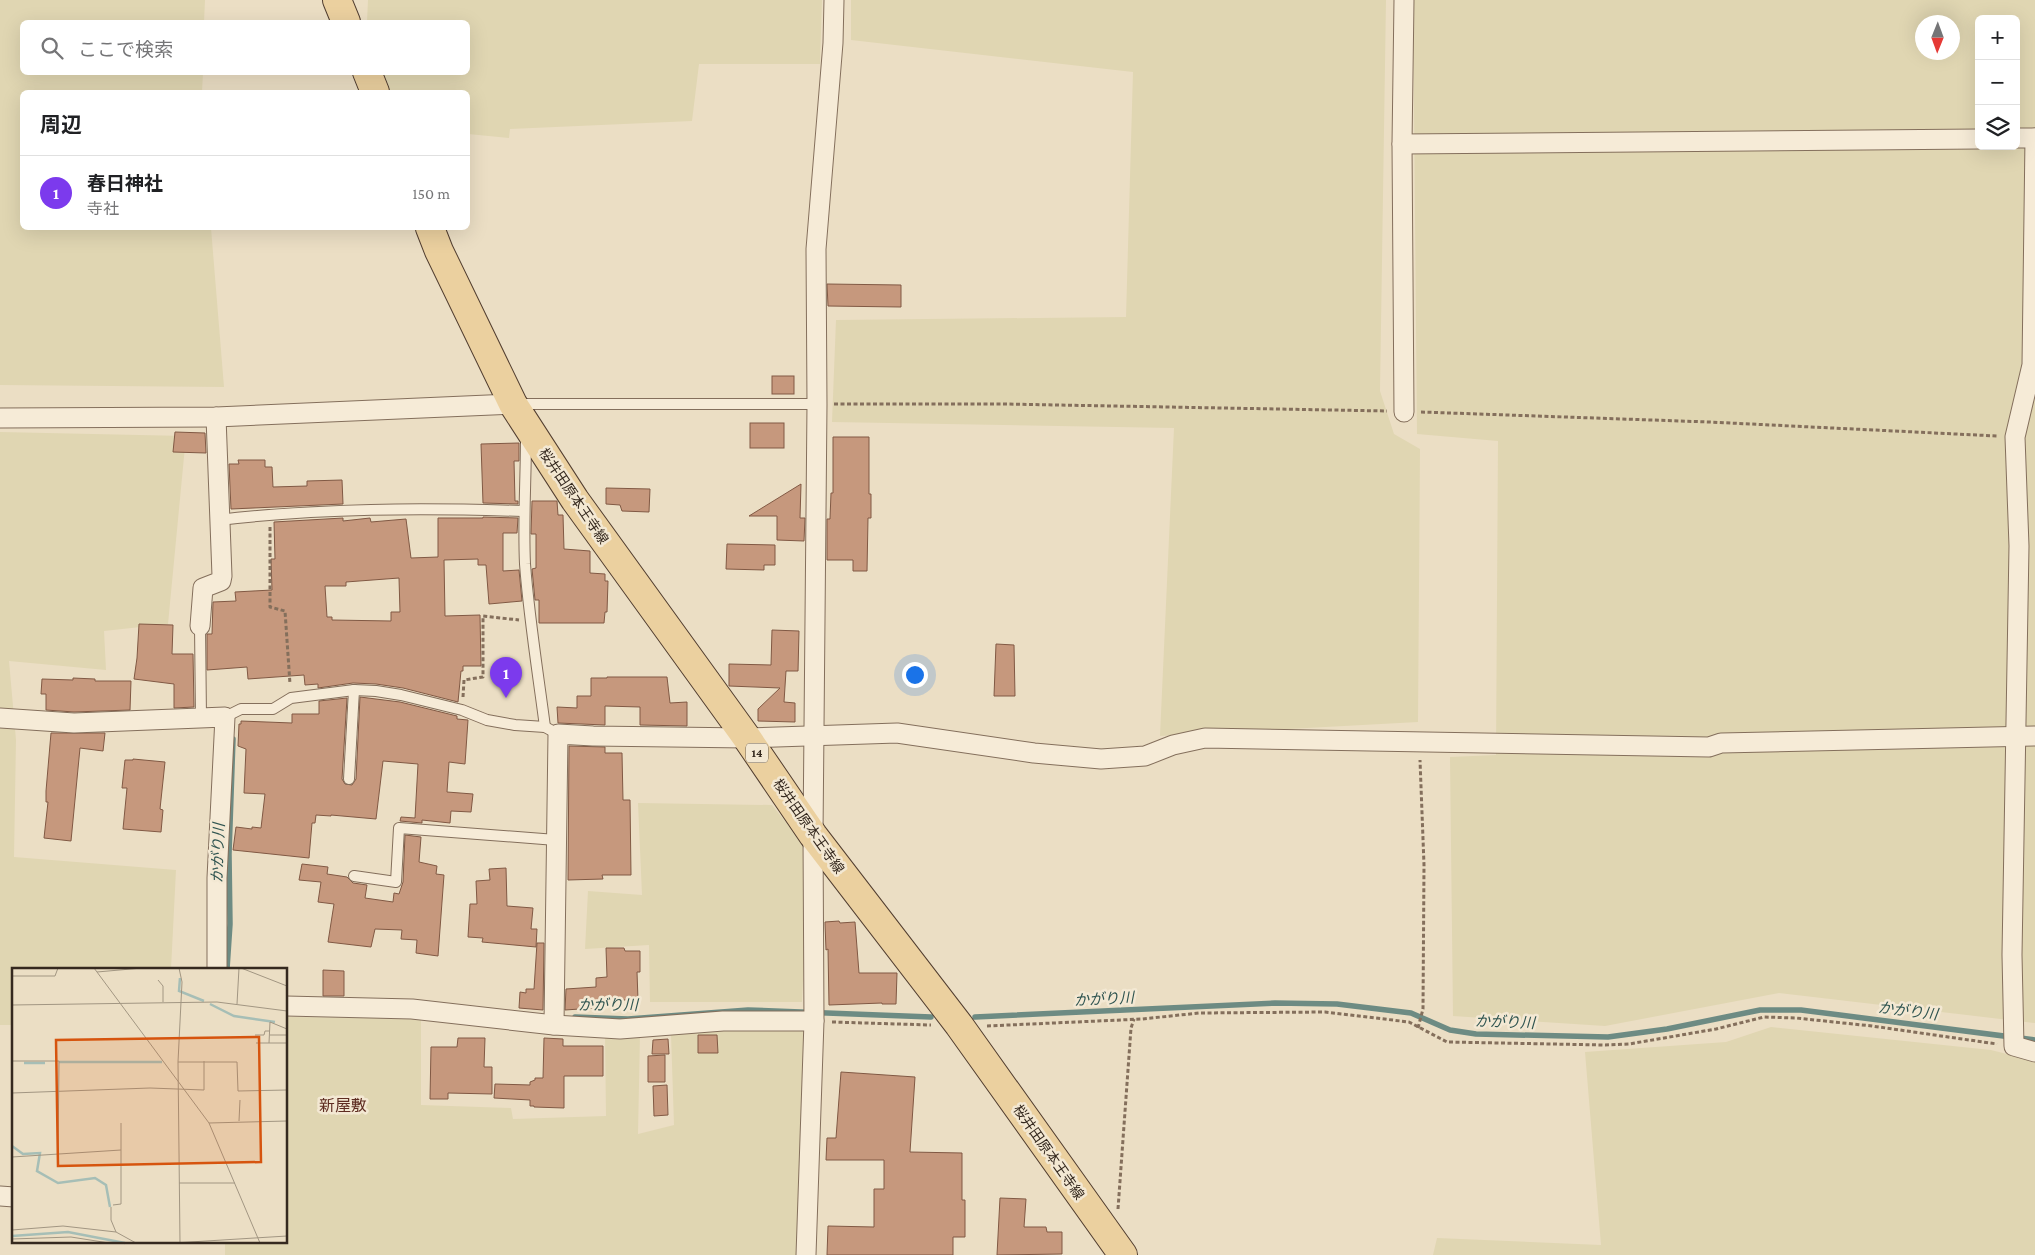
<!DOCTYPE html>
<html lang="ja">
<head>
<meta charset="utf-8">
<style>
	body { margin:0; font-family:"Crimson Pro","Noto Sans JP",serif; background:#f6f6f6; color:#202124 }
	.controls { position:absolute; right:15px; top:15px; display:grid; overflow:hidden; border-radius:8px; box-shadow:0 5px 20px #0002 }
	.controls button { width:45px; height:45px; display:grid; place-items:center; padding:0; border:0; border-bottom:1px solid #e0e0e0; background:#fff; color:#202124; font:25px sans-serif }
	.compass { position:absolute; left:1915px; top:15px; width:45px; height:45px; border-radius:50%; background:#fff; box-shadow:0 5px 20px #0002; rotate:181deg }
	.you { position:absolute; left:914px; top:674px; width:18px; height:18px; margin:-12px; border:4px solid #fff; border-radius:50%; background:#1a73e8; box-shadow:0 0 0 8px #1a73e833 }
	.badge { display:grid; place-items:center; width:32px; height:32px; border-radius:50%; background:#7c3aed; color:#fff; font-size:16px; font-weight:700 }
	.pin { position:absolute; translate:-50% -41px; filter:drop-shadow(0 1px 2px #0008) }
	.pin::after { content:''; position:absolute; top:26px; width:18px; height:15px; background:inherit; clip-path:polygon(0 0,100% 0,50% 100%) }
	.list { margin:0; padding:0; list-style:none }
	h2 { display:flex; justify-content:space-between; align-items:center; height:65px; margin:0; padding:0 20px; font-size:21px }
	h2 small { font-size:16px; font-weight:400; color:#757577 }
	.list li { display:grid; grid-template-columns:32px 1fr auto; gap:15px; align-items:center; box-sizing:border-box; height:75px; padding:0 20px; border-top:1px solid #e0e0e0 }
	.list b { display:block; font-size:19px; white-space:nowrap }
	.list p { margin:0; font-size:16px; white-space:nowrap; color:#757577 }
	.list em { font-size:16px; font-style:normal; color:#757577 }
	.icon { flex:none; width:28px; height:28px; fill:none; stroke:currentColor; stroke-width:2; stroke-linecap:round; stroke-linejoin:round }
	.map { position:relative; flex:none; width:2035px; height:1255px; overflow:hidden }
	.search { position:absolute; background:#fff; box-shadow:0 5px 20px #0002; left:20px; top:20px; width:450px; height:55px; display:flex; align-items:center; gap:12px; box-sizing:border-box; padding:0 18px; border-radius:8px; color:#757577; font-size:19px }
	.panel { position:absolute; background:#fff; box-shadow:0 5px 20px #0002; left:20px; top:90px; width:450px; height:140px; border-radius:8px }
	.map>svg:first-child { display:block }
</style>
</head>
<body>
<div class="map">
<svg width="2035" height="1255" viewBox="0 0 2035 1255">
	<rect width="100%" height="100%" fill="#ebdec4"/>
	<g fill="#e0d6b2" fill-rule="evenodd">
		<polygon points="0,0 205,0 204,22 22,22 22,72 203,73 202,92 22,92 22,228 211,228 224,387 0,385"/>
		<polygon points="368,0 822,0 820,64 699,64 692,121 510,129 509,138 468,134 468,92 389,92 381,73 468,72 468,22 367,22"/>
		<polygon points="851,0 1386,0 1380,391 1394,434 1420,449 1418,722 1160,736 1174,428 832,422 836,320 1126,317 1133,72 851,40"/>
		<path d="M1413,0H2035V1023L1779,993L1605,1026L1453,1016L1450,757L1496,755L1498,441L1417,434ZM1979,19H2016V146H1979ZM1922,22H1952V52H1922Z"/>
		<polygon points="0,432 186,436 168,624 104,631 106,670 9,661 16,740 14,857 176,870 171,969 14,969 14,1025 0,1025"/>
		<polygon points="638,803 772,805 809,851 802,1002 650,1002 649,945 585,949 588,891 642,895"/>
		<polygon points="286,1017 421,1018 421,1105 511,1108 513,1119 606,1116 605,1034 640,1034 638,1134 674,1125 671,1034 773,1026 803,1029 801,1255 225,1255 225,1241 286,1241"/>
		<polygon points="1771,1027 1991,1050 2035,1061 2035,1255 1433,1255 1437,1238 1601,1245 1585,1052 1726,1042"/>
	</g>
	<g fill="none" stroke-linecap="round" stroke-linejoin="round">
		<g stroke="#6d8b83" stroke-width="5.5">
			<polyline points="227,969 230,924 229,854 233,739"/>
			<polyline points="575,1017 628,1019 748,1010 931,1017"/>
			<polyline points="975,1017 1275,1003 1337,1004 1411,1013 1450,1030 1476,1034 1608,1037 1667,1029 1760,1010 1801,1010 2035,1040"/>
		</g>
	</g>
	<g fill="#c6987d" stroke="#815944" fill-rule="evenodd">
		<polygon points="827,284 901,285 901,307 828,306"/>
		<rect x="772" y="376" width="22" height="18"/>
		<rect x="750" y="423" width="34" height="25"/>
		<polygon points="175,432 205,433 206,453 173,452"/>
		<polygon points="833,437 869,437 869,494 871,494 871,518 868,518 867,571 853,571 853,560 827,560 827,519 830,519 831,493 833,493"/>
		<polygon points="519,443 519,461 514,461 515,501 518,501 518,504 483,503 481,444"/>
		<polygon points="238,460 265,460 265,467 272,467 273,487 307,486 307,481 342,480 343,504 231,509 229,464 239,464"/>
		<polygon points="801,484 800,518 805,518 804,541 777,540 777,516 749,516"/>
		<polygon points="606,488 650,489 649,512 622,511 620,505 606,504"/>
		<polygon points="532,501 557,501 558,515 563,515 564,549 590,551 590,573 605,574 605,581 608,581 607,612 605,612 604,623 539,623 539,600 535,600 532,569 536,568 536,534 531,534 531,533"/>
		<path d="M483,517L518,518L517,533H503V571L519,570L522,601L489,604L486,565H478V559L444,560L445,616L480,615L481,666H463V671H461L458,702L403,688L376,684L353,683L318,688V684L305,685L304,675L248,679L247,667L207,670V634H212L213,602L236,601L235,592L272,590L271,559H275L274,522L343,518V521L370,518L371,522L406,519L411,558L438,557V518H483ZM399,578L400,612H391V621L332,620V617H327L325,586H346V582Z"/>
		<polygon points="727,544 775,545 775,565 764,565 764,570 726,569"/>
		<polygon points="139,624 173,625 172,654 193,654 194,707 174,708 174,684 134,679 137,658"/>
		<polygon points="772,630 799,631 798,671 786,671 784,702 795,703 795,722 758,721 758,709 780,688 729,686 729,664 771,665"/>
		<polygon points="996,644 1014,645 1015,696 994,696"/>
		<polygon points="607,677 667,677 670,703 687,702 687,726 640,725 640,707 605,706 605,725 558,723 557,707 577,708 577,696 591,696 591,678 607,678"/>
		<polygon points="73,678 95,679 95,681 131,681 130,710 74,712 46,710 46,694 41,694 42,679 73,680"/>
		<polygon points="360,697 400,702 457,716 457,719 468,720 465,764 449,762 447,792 473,794 471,812 451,811 450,823 422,820 422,823 400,821 401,817 415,818 418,764 383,761 376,819 331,815 331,816 316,815 315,823 312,823 309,858 233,850 236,827 252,829 252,827 261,828 265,794 244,793 246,749 238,746 239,724 241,724 241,721 292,723 292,714 319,714 319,701 347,698 342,779 345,784 352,785 356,779"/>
		<polygon points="51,733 105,733 103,751 80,748 71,841 44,838 48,802 46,802 46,791"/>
		<polygon points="569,746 605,747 605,753 622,753 623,800 630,800 631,875 602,875 603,879 568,880"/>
		<polygon points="133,759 165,762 160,809 163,810 161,832 123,829 127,788 122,788 125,760 133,760"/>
		<polygon points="405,835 421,837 419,862 437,866 436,874 444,875 438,956 416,953 417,940 401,939 402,930 375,929 371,947 328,942 334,904 318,902 321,882 299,880 302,864 328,867 327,874 347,877 353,883 367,885 365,898 393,902 394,893 399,894 403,882"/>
		<polygon points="506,868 507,906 533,908 531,929 537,929 536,947 482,942 483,938 468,937 470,904 477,904 476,881 490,880 489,869"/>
		<polygon points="839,921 840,923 855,922 859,973 897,973 896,1004 882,1004 882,1003 829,1005 828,949 826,950 825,924 825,922"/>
		<polygon points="537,943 544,943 543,1010 519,1008 520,992 526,993 526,989 534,989"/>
		<polygon points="606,948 624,948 625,951 640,951 640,972 637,972 638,1000 609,1000 609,1007 565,1010 566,989 596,987 596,978 607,977"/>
		<polygon points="323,970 344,971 344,996 323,996"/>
		<polygon points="698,1035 717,1035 718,1053 698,1053"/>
		<polygon points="458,1038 485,1038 484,1067 492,1067 492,1094 448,1093 448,1099 430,1099 431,1047 457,1047"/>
		<polygon points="544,1038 563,1039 563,1046 603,1046 603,1076 564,1076 564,1108 534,1107 534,1106 530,1106 530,1100 494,1098 495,1084 530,1085 530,1082 535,1080 535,1078 543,1078"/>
		<polygon points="668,1039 669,1054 652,1054 653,1040"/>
		<polygon points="665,1055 665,1082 648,1082 648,1056"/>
		<polygon points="841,1072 915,1077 910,1152 962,1153 962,1200 965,1200 965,1237 953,1237 953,1255 827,1255 828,1226 874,1227 874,1189 884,1189 884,1160 826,1160 827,1138 836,1138"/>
		<polygon points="667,1085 668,1115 654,1116 653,1086"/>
		<polygon points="1000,1198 1026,1199 1024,1227 1046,1227 1047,1232 1062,1232 1062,1254 997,1255"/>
	</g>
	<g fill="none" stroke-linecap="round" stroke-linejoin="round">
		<defs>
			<g id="service">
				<polyline points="517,404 817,404"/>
				<path d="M526,437C526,479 523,521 525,564C529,618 538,673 545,727"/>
				<path d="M219,520C320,508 422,508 523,511"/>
				<polyline points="200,626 201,718"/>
				<polyline points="225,717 241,709 273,709 291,698 354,690 376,691 401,695 462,710 487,720 515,725 545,727 558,734"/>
				<polyline points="349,779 354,690"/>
				<polyline points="354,876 396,882 399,828 556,840"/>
			</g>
			<g id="minor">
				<polyline points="2016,138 2035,138"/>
				<polyline points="2035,138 2032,365 2015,437 2019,546 2012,955 2014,1046 2035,1052"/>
				<polyline points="1402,144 1979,139"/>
				<polyline points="1404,412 1402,144 1404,0"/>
				<polyline points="0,418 216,417 513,404"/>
				<polyline points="200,626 203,588 221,581 222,576 216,417"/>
				<polyline points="0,718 74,723 225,717 217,878 217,969"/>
				<polyline points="286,1006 412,1009 554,1025 620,1029 723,1021 814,1021"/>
				<polyline points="554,1025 558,734 593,736 747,738 897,733 1034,753 1101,759 1145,756 1173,745 1205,738 1709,747 1721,743 2035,736"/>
				<polyline points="0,1196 14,1197"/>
				<polyline points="806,1255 814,1021 813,835 817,404 816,249 833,43 834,0"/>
			</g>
			<g id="primary">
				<polyline points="337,0 346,22"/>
				<polyline points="367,72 375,92"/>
				<polyline points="430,228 439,251 513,404 575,500 747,738 813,835 959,1025 1123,1255"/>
			</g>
		</defs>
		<use href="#service" stroke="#846f5c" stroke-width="12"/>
		<use href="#minor" stroke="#846f5c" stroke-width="21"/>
		<use href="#primary" stroke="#523e30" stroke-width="30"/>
		<g stroke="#846f5c" stroke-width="3" stroke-dasharray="4 2.5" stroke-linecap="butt">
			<polyline points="834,404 1003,404 1387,411"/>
			<polyline points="1421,412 1709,422 1997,436"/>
			<polyline points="270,527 270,607 285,611 290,684"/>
			<polyline points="463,697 464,680 483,677 483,616 519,620"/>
			<polyline points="832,1022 931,1025"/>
			<polyline points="987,1026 1142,1019 1199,1013 1325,1012 1409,1022 1447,1042 1605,1045 1629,1044 1716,1029 1764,1017 1796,1018 1872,1026 1997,1044"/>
			<polyline points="1418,1028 1423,1009 1424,865 1420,760"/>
			<polyline points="1118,1209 1131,1028 1134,1019"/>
		</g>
		<use href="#service" stroke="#f6ebd7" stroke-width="10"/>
		<use href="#minor" stroke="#f6ebd7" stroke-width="19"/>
		<use href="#primary" stroke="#ebd09f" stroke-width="28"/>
	</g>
	<g text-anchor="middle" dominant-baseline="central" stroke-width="5" stroke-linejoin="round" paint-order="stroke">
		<rect fill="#f3e8d3" stroke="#6e6255" stroke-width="1" x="746" y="743.5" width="22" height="19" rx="4"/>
		<g font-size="12" font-weight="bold" fill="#35291f">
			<text x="757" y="753">14</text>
		</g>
		<g font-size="14" fill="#35291f" stroke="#f3e8d3">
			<text transform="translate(574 496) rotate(56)">桜井田原本王寺線</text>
			<text transform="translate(809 826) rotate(55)">桜井田原本王寺線</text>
			<text transform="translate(1049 1152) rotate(55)">桜井田原本王寺線</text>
		</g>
		<g font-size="15" font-style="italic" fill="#2f5450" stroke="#f3e8d3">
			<text transform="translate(218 853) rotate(-88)">かがり川</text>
			<text transform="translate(1104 999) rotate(-3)">かがり川</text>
			<text x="608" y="1005">かがり川</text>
			<text transform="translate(1908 1011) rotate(7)">かがり川</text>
			<text transform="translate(1505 1022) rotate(2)">かがり川</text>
		</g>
		<g font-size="16" fill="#5e2c21" stroke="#f3e8d3">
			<text x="343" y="1105">新屋敷</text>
		</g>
	</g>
	<g transform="translate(12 968)">
		<rect width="275" height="275" fill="#ebdec4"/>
		<path fill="none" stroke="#a6beb6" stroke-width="2.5" d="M168,10L167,23L192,33M198,36L222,48L263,54M47,94H150M12,95H33M0,178L11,186L28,185L25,203L46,215L83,210L94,217L98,239M0,268L56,264L113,275"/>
		<path fill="none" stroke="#a29682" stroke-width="1" d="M82,0L197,155L248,275M167,0L170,14L166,94L168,275M229,0L275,18M85,4L130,0M0,8H43L46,0M146,12L151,18V34M225,36L227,0M0,37L205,34L275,43M243,67H252L253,63H258M258,67H275M244,75H275M257,75L258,54L275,61M0,93H47L46,184M166,94H225L226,123L275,122M0,125L138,120L192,122V93M227,153L228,132M197,155L275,153M0,189L109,182M167,215H223M101,237L109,236V155M99,239V252L104,264M0,262L51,258L104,264L124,275M0,271L59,269L97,275M162,275L275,268"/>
		<path fill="#d6540e" fill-opacity="0.15" stroke="#d6540e" stroke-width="2.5" d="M247,69L249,194L46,198L44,72Z"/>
		<rect width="275" height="275" fill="none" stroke="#35291f" stroke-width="2.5"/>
	</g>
</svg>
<div class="controls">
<button>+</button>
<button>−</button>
<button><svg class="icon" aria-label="layers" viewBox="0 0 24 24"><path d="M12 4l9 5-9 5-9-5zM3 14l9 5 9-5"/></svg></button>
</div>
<svg class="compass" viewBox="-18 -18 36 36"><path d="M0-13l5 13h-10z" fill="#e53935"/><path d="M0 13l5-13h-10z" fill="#757577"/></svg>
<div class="you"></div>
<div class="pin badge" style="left:506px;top:698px">1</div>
<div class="search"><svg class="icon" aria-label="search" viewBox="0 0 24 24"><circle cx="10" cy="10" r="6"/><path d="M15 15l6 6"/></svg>ここで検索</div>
<section class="panel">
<h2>周辺<small></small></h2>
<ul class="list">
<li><span class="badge">1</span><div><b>春日神社</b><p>寺社</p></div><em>150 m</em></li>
</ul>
</section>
</div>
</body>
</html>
